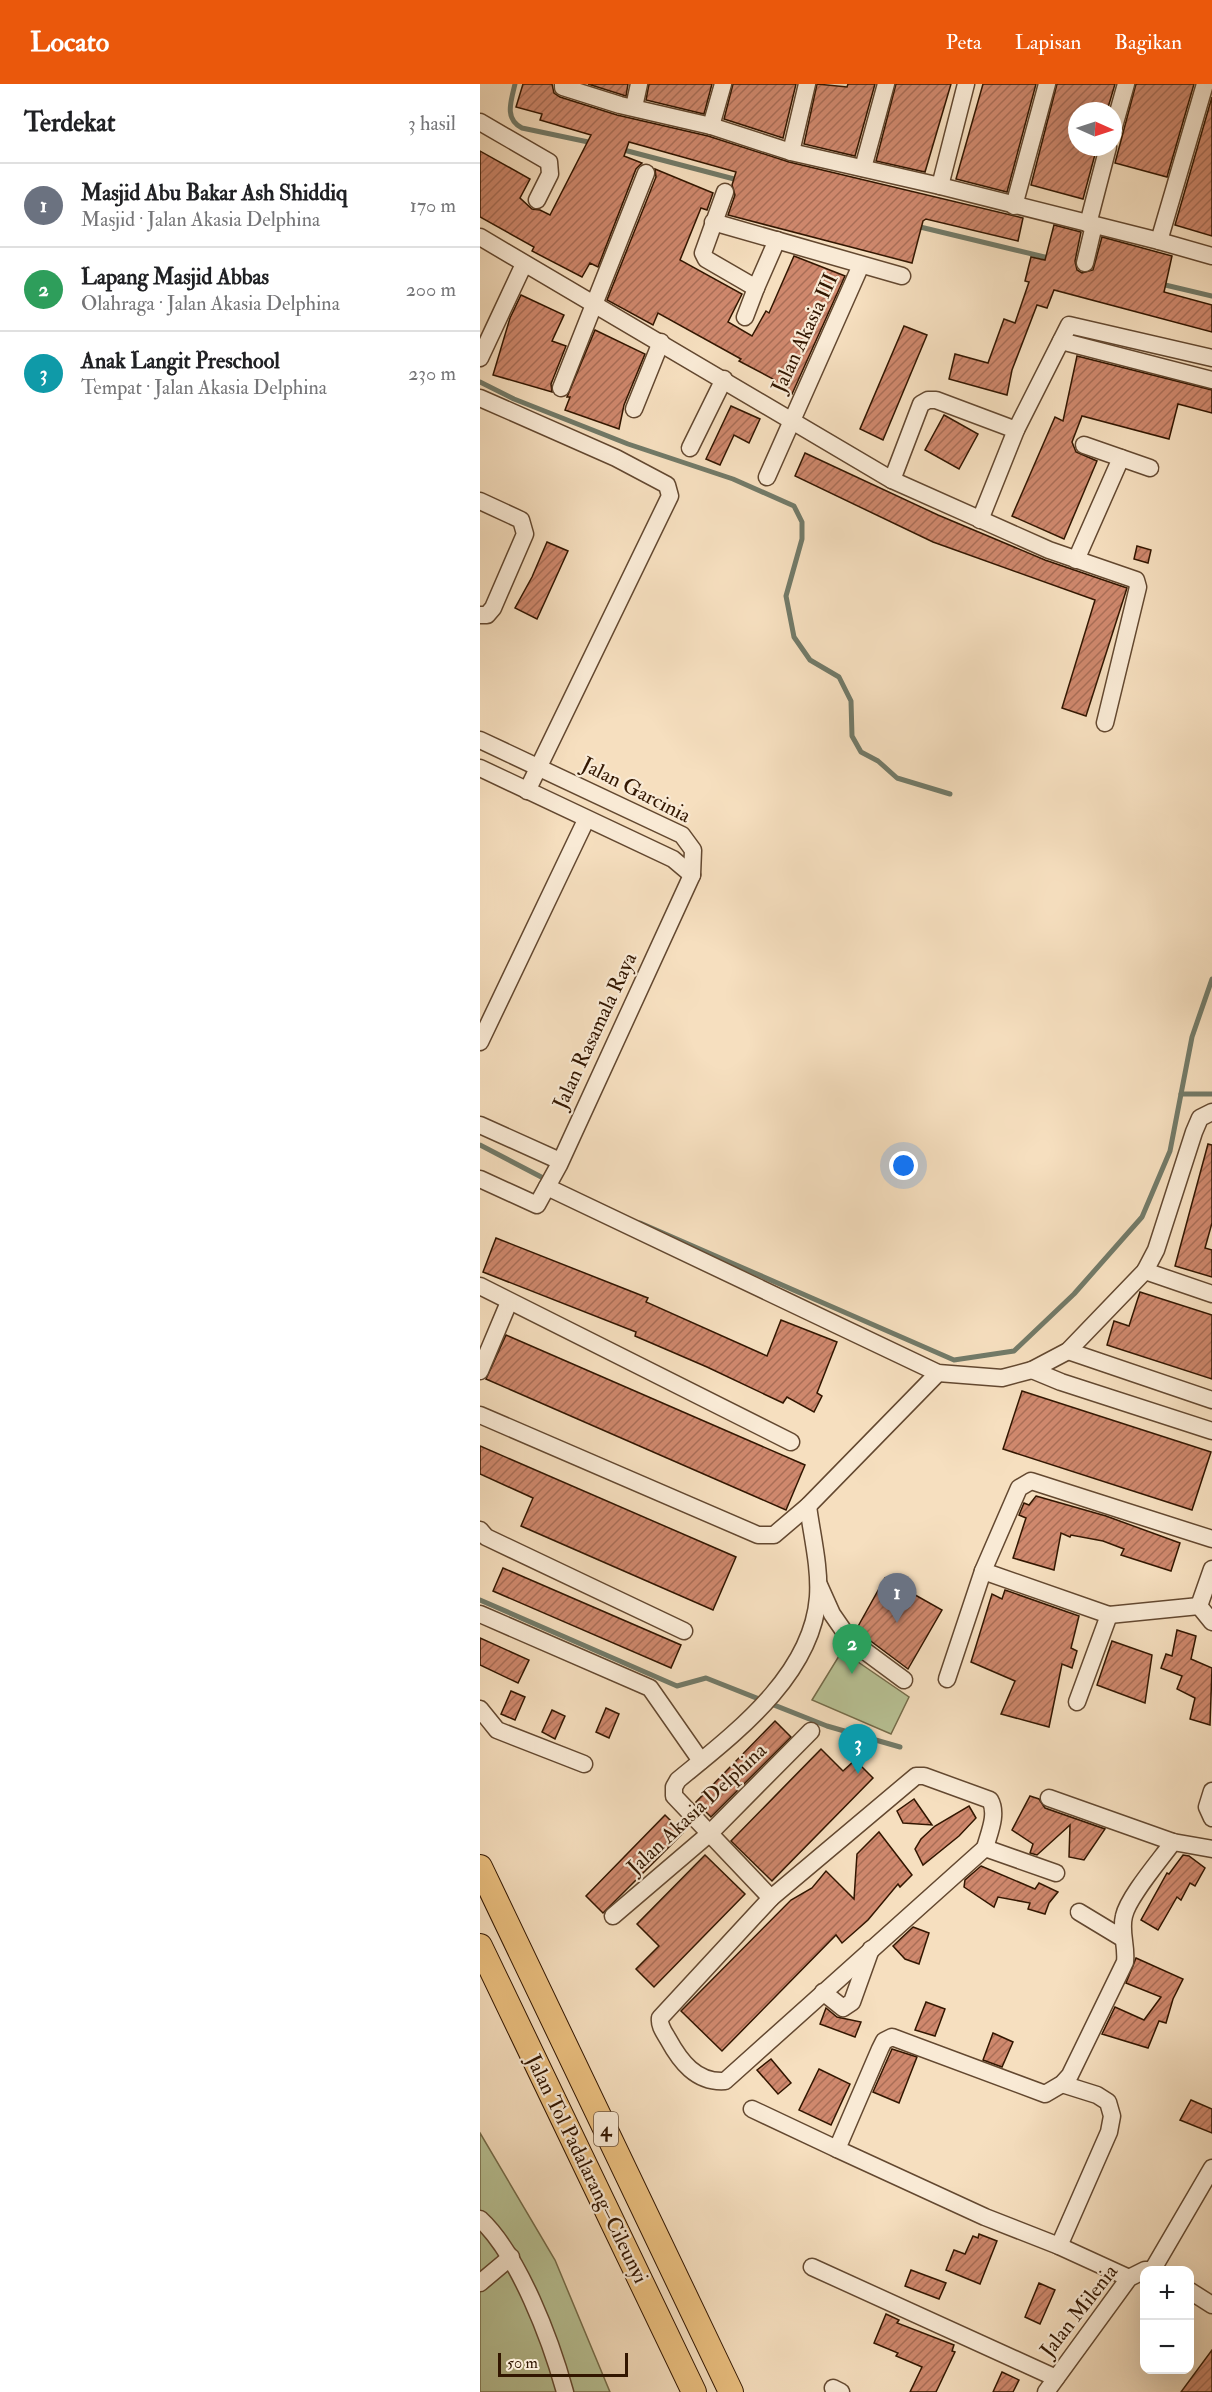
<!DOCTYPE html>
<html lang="id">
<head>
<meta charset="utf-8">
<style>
	body { margin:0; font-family:"IM FELL Double Pica",serif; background:#f2f2f2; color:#202124 }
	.controls { position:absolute; right:18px; bottom:18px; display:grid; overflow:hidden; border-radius:12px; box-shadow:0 6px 24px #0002 }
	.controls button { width:54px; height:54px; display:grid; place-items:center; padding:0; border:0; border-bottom:2px solid #e0e0e0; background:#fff; color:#202124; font:30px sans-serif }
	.compass { position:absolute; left:588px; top:18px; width:54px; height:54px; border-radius:50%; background:#fff; box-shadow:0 6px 24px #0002; rotate:93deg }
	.scale { position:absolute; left:18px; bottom:15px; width:130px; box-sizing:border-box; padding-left:6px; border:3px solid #321600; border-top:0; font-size:16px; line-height:21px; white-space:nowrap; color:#321600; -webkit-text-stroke:4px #f9ead5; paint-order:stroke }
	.you { position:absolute; left:424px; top:1082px; width:21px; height:21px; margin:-15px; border:4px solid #fff; border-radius:50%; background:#1a73e8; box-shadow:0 0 0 9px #1a73e833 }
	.badge { display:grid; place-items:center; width:39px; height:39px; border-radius:50%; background:#ea580c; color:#fff; font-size:20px; font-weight:700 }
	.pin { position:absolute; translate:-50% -50px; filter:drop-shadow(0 2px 3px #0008) }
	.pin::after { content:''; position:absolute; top:32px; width:21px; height:18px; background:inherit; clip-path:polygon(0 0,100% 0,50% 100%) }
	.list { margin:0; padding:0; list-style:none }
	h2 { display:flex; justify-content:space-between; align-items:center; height:78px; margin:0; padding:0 24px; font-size:26px }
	h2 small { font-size:20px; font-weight:400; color:#757577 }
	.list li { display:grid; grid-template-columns:39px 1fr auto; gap:18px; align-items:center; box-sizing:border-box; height:84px; padding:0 24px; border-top:2px solid #e0e0e0 }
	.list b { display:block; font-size:22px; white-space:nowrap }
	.list p { margin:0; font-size:20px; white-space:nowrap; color:#757577 }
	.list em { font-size:20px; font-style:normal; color:#757577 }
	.map { position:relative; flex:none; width:732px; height:2308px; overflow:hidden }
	header { display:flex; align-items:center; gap:36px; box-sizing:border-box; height:84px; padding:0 30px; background:#ea580c; color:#fff }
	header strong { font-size:28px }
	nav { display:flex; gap:33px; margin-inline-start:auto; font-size:21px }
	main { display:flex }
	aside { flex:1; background:#fff }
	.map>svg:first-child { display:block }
</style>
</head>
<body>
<header>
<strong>Locato</strong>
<nav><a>Peta</a><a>Lapisan</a><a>Bagikan</a></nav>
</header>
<main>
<aside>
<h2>Terdekat<small>3 hasil</small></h2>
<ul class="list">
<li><span class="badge" style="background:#6b7280">1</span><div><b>Masjid Abu Bakar Ash Shiddiq</b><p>Masjid · Jalan Akasia Delphina</p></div><em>170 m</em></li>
<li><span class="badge" style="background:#2e9e5b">2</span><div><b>Lapang Masjid Abbas</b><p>Olahraga · Jalan Akasia Delphina</p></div><em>200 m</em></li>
<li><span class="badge" style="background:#0f9aa8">3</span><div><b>Anak Langit Preschool</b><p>Tempat · Jalan Akasia Delphina</p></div><em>230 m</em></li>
</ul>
</aside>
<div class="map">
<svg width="732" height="2308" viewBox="0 0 732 2308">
	<defs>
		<pattern id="building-hatch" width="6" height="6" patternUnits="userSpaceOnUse" patternTransform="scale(1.5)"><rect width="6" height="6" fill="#cf886d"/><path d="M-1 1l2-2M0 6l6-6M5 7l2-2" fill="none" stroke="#a96e57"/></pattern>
	</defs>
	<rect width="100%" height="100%" fill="#f6dfbf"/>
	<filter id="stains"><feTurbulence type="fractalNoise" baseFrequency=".00333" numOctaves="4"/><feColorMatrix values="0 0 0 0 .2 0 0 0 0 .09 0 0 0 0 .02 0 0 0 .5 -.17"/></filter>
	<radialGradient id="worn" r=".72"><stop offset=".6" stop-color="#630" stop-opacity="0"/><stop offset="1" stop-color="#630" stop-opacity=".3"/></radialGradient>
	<g fill="#b8c295" stroke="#756c4a" stroke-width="1.5">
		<polygon points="362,1567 429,1613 411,1650 332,1616"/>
		<polygon points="0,2049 75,2176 130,2308 0,2308"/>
	</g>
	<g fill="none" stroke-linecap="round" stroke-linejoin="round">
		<g stroke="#727a68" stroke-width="5">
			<path d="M35,0C31,17 24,35 42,44L113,59"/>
			<polyline points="140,65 258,96"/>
			<polyline points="436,142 573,175"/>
			<polyline points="681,200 732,212"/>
			<polyline points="0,298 34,315 148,360 253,395 314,422 322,438 322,455 306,512 314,553 330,576 359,593 371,617 372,652 381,668 398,677 417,694 470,710"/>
			<polyline points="701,1010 732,1010"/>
			<polyline points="0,1061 67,1096"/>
			<polyline points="160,1139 474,1276 534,1267 594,1210 662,1133 690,1067 712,953 732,895"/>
			<polyline points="0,1516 197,1602 226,1594 347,1642 420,1663"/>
		</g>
	</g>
	<g fill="url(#building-hatch)" stroke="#321600" stroke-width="1.5">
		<polygon points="43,0 72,0 74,9 80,13 137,31 228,52 309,78 543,134 538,157 446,135 443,137 432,179 248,131 255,111 252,101 256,88 149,58 144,72 162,79 156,85 118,183 110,179 102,193 52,167 54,163 0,133 0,67 50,95 40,114 52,125 60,126 70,131 111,51 60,36 62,30 36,23"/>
		<polygon points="108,0 148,0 146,12"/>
		<polygon points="169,0 232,0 224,30 166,16"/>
		<polygon points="253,0 316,0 303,54 244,35"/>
		<polygon points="337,0 367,3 368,0 395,0 375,72 324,60"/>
		<polygon points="416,0 471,0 445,88 396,77"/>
		<polygon points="503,0 556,0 527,108 476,95"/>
		<polygon points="577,0 635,0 627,27 597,27 597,63 617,63 603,115 551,101"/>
		<polygon points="656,0 714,0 687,93 635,79"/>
		<polygon points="732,13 732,152 695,141"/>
		<polygon points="175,85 233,109 227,126 221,124 200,176 262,210 248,238 272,252 286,227 289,229 314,172 365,192 312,310 293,301 295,296 259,277 261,275 178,229 173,241 127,216 176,93"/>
		<polygon points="574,141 601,148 595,177 597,186 602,189 613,186 622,153 692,172 684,208 732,221 732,248 574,206 567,224 557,221 532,286 527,311 469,295 475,270 508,279 524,235 535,239 549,198 545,197 551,173 565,176"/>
		<polygon points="41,211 84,231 72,257 86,262 71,300 72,308 13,291 30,234"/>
		<polygon points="424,242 447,251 403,356 380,345"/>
		<polygon points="115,246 165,270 144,321 139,345 85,326 90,313 87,313"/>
		<polygon points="597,272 732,306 732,329 698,320 689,355 602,332 592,358 596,368 617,377 584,455 532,432 575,333 583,337"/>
		<polygon points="251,322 280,335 269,359 254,351 240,381 226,375"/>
		<polygon points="464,331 498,350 479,385 445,366"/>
		<polygon points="325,369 458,431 565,476 647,504 606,632 582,624 615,516 453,458 315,392"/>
		<polygon points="67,458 88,467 57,535 35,524 52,493"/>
		<polygon points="657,462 671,466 668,479 654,475"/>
		<polygon points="728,1060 732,1061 732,1139 725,1164 732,1166 732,1193 695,1182"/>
		<polygon points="16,1154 168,1214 166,1218 287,1272 301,1236 357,1258 337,1309 342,1312 334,1328 307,1313 303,1319 227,1283 155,1252 156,1248 3,1188"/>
		<polygon points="660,1208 732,1231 732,1295 627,1261 634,1237 649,1242"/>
		<polygon points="26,1251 325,1381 306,1426 6,1295"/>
		<polygon points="542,1307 731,1368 712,1426 523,1365"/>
		<polygon points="0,1362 256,1473 233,1526 41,1442 53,1414 0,1390"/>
		<polygon points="556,1412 626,1432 700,1459 691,1487 641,1471 644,1465 623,1457 591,1451 590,1453 581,1449 574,1486 533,1474 546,1434 539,1431 544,1419 549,1421"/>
		<polygon points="23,1484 201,1561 191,1584 13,1507"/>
		<polygon points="405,1494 462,1526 428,1585 376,1546"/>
		<polygon points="525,1506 599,1532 591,1564 597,1567 592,1584 582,1580 569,1643 521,1630 535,1597 491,1578 512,1510 522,1515"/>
		<polygon points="697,1546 716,1552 711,1575 732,1584 730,1641 710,1635 715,1614 697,1605 702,1592 681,1584 686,1570 692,1572"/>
		<polygon points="0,1554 49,1576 38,1599 0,1581"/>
		<polygon points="632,1557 672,1571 665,1619 617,1601"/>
		<polygon points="31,1607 45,1613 35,1636 21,1630"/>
		<polygon points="126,1624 139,1630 129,1654 116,1648"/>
		<polygon points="72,1626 85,1632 75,1655 62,1648"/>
		<polygon points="295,1637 311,1653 231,1733 216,1718"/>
		<polygon points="341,1665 363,1687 375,1676 393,1694 292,1797 251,1757"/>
		<polygon points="550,1712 559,1715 565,1724 625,1745 604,1776 589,1773 590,1741 557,1771 550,1769 553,1760 532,1746"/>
		<polygon points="434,1715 452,1741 423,1739 417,1727"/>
		<polygon points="489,1722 496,1734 479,1752 443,1781 435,1765 441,1755 455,1742"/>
		<polygon points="185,1731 203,1749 123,1829 106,1812"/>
		<polygon points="399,1748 432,1791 420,1803 418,1800 388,1836 362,1859 356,1851 242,1967 201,1927 311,1816 332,1804 346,1787 374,1815 377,1770"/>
		<polygon points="225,1771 265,1810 174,1903 156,1885 179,1862 157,1840"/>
		<polygon points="703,1771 709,1772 725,1784 715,1802 710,1799 701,1816 697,1813 678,1846 661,1836 687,1789 689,1790"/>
		<polygon points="501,1782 555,1805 559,1799 578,1808 569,1819 565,1830 548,1825 550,1819 518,1813 514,1823 484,1803 485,1796"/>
		<polygon points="433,1843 449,1849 439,1880 425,1875 413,1862"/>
		<polygon points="656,1874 703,1895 693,1915 686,1939 679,1937 668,1964 622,1950 635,1923 664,1936 681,1913 646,1899"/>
		<polygon points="446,1918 465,1925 455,1952 435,1946"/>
		<polygon points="346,1924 357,1933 381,1938 375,1953 340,1940"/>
		<polygon points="513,1949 533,1958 522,1983 503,1976"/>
		<polygon points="412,1965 437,1973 419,2019 393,2008"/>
		<polygon points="291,1975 311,1999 298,2010 277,1986"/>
		<polygon points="339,1985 370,2000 351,2041 319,2026"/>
		<polygon points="711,2016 732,2025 732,2049 700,2036"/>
		<polygon points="499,2150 517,2157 500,2200 466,2186 474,2166 485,2170 493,2152 498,2154"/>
		<polygon points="431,2186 466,2199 459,2215 425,2202"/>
		<polygon points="559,2199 575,2206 560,2240 545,2233"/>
		<polygon points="406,2230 419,2236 417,2239 474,2261 472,2267 475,2268 456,2308 430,2308 442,2283 416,2272 418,2269 394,2259"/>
		<polygon points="732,2266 732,2308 701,2308"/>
		<polygon points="522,2288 539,2296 533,2308 513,2308"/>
	</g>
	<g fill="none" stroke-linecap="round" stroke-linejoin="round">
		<defs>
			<g id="minor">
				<polyline points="83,0 83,3 140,21 231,42 311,68 460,102 679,157"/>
				<polyline points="725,0 679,157 732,172"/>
				<polyline points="154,23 159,0"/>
				<polyline points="0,38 69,78 70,90 57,116"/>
				<polyline points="231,42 243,0"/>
				<polyline points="633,46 646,0"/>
				<polyline points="311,68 327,0"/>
				<polyline points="383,84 406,0"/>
				<polyline points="460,102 486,0"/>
				<polyline points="245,108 223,169 226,175 276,204 297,156"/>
				<polyline points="534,122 567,0"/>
				<polyline points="233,138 422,192"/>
				<polyline points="608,140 628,63"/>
				<polyline points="0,153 412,396 569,466 656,496 658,503 625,639"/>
				<polyline points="605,179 614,141"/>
				<polyline points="265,233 276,204"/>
				<polyline points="581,257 732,296"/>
				<polyline points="0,274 44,180"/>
				<polyline points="81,304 166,89"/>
				<polyline points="0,314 136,374 187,401 190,412 47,707"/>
				<polyline points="154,325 181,258"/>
				<polyline points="604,361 670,384"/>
				<polyline points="210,364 244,295"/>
				<polyline points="287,393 381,181"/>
				<polyline points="412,396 441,320 448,316 456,316 536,346"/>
				<polyline points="0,417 41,436 45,450 13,524 7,531 0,531"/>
				<polyline points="500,436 536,346 589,241 732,274"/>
				<polyline points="596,476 641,374"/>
				<polyline points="0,656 202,751 213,766 212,791 79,1081 57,1121 0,1095"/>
				<polyline points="0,684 193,775 212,791"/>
				<polyline points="0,958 106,736"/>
				<polyline points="0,1041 80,1077"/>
				<polyline points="67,1103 458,1289 522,1294 552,1286 588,1267 665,1187 676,1166 714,1048 720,1034 732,1028"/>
				<polyline points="665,1187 732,1210"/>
				<polyline points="0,1202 311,1358"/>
				<polyline points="588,1267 732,1316"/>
				<polyline points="552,1286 581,1298 732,1347"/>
				<polyline points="0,1287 29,1218"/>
				<polyline points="0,1331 278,1451 294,1451 328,1422 458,1289"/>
				<path d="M328,1422C332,1452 340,1483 338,1513C332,1592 254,1650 198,1696L194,1703V1712L291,1814L180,1934C179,1942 184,1948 188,1955C200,1977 216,1999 245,1997L505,1764L576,1789"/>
				<polyline points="0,1446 6,1453 204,1547"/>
				<polyline points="339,1501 352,1530 370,1556 424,1596"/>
				<polyline points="719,1522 629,1531 503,1487 539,1404 551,1397 732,1455"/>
				<polyline points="719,1522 732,1485"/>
				<polyline points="719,1522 732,1538"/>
				<polyline points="0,1530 170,1604 221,1677"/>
				<polyline points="467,1595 503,1487"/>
				<polyline points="597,1618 629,1531"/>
				<polyline points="0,1625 17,1646 104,1680"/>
				<polyline points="732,1707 727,1723 732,1734"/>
				<polyline points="569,1714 693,1758 732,1765"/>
				<path d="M291,1814L436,1692H444L510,1716C518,1730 509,1749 505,1764"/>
				<polyline points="599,1828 642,1854"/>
				<polyline points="133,1832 229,1750 331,1647"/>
				<polyline points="343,1908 363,1924 372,1918 391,1865"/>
				<polyline points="272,2025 357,2065"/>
				<path d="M0,2135C39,2171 71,2257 85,2308"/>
				<polyline points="579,2162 629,2048 632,2032 628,2018 617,2011 582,2000"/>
				<polyline points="332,2183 576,2294"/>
				<polyline points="673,2185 732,2084"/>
				<path d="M649,2194L579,2162L505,2133L357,2065L400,1965L404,1957L412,1953L565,2010L582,2000L590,1991L645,1878C647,1862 640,1848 644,1832C648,1813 681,1775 693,1758"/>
				<polyline points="0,2199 31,2173"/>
				<polyline points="710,2207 732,2221"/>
				<polyline points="353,2304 361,2308"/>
				<polyline points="566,2308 649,2194 665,2186 675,2186"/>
			</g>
			<g id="highway">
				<polyline points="0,1783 251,2308"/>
				<polyline points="0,1862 214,2308"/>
			</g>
		</defs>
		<use href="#minor" stroke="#634830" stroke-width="19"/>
		<use href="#highway" stroke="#321600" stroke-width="26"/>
		<use href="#minor" stroke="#f9ead5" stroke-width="16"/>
		<use href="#highway" stroke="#ebc080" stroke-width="24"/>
	</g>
	<g text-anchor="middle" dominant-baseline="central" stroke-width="4.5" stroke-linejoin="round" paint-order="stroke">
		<rect fill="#f9ead5" stroke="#6e5640" stroke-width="1.5" x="114" y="2028" width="24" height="34" rx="4.5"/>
		<g font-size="20" font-weight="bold" fill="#321600">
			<text x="126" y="2045">4</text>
		</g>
		<g font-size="21" fill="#321600" stroke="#f9ead5">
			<text transform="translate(325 249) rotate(-65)">Jalan Akasia III</text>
			<text transform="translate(156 706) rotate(27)">Jalan Garcinia</text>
			<text transform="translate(115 947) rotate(-65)">Jalan Rasamala Raya</text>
			<text transform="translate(217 1725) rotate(-43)">Jalan Akasia Delphina</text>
			<text transform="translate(107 2085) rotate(64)">Jalan Tol Padalarang–Cileunyi</text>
			<text transform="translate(599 2227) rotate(-52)">Jalan Milenia</text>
		</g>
	</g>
	<rect width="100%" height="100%" filter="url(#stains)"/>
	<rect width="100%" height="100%" fill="url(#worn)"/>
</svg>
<div class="controls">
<button>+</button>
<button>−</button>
</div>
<svg class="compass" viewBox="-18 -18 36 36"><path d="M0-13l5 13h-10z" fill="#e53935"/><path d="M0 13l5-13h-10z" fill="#757577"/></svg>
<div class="scale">50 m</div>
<div class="you"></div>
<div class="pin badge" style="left:417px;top:1539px;background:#6b7280">1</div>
<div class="pin badge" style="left:372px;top:1590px;background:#2e9e5b">2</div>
<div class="pin badge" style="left:378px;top:1690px;background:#0f9aa8">3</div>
</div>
</main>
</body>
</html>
